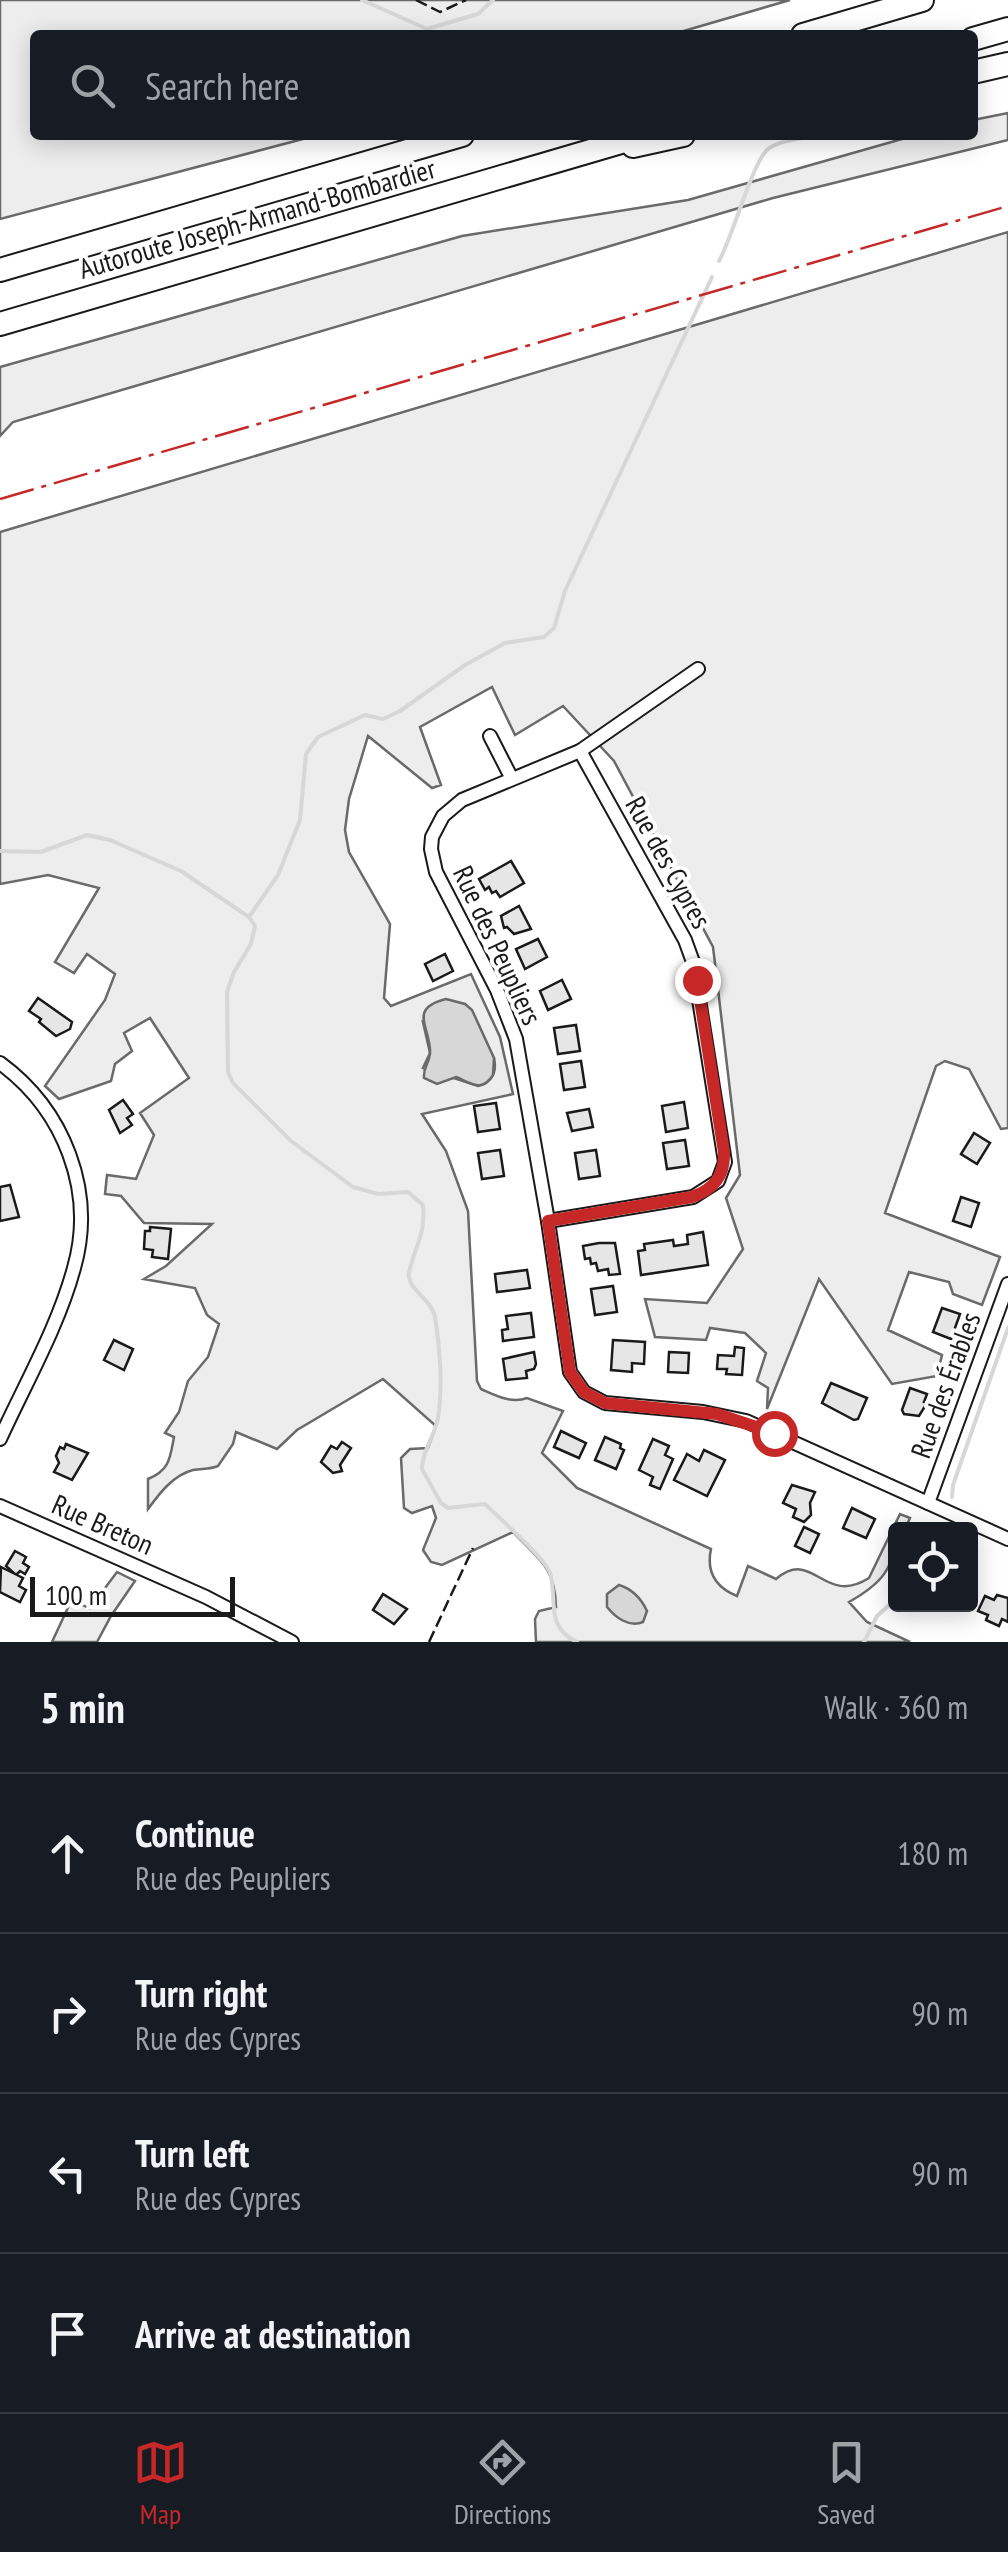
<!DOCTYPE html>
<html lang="en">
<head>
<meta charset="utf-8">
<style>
	body { margin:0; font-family:"PT Sans Narrow",sans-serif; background:#20242c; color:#f1f3f6 }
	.controls { position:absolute; right:30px; bottom:30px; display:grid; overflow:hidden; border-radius:10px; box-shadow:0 5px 25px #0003 }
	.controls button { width:90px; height:90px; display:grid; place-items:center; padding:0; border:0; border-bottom:2px solid #363941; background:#171b24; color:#f1f3f6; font:50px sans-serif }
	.scale { position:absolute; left:30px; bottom:25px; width:205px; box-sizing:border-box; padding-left:10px; border:5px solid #1a1a1a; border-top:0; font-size:28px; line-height:35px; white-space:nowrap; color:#1a1a1a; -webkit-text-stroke:8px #fff; paint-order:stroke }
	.stop { position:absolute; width:30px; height:30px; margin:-22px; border:8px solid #c62828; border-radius:50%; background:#fff }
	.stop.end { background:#c62828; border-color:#fff; box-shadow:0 2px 10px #0008 }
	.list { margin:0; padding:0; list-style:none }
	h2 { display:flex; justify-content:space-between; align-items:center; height:130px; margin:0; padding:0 40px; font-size:42px }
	h2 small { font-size:32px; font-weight:400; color:#9ea1a6 }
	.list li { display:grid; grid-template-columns:65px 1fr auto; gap:30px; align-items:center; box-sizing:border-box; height:160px; padding:0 40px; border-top:2px solid #363941 }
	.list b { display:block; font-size:38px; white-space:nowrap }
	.list p { margin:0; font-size:32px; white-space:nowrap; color:#9ea1a6 }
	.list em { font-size:32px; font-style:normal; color:#9ea1a6 }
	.icon { flex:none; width:55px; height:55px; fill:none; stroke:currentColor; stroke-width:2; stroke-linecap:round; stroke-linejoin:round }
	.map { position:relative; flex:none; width:1008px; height:1642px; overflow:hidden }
	.search { position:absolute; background:#171b24; box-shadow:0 5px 25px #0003; left:30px; right:30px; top:30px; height:110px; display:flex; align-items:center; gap:25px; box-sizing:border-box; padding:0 35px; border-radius:10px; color:#9ea1a6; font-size:38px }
	.sheet { height:770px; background:#171b24 }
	nav { display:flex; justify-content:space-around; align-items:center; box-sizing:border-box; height:140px; border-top:2px solid #363941; background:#171b24; font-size:28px; color:#9ea1a6 }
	nav a { display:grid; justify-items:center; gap:5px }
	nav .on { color:#c62828 }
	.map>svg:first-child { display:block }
</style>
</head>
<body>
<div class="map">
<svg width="1008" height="1642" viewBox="0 0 1008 1642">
	<rect width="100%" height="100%" fill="#fff"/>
	<g fill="#ededed" stroke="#6a6a6a" stroke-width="2.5" fill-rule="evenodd">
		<polygon points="0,0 790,0 670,35 35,35 35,135 318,135 0,219"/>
		<polygon points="1008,113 1008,140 773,198 13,422 0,436 0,367 462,236 688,200 916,135 973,135 973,120"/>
		<path d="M1008,232V1128L1001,1129L969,1069L945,1061L936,1066L885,1213L1000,1257L982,1305L953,1294L949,1282L909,1272L888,1330L942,1355L937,1376L892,1384L819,1279L767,1409L768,1388L757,1381L766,1353L745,1333L710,1328L706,1340L655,1337L645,1299L707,1303L743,1249L726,1198L740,1175L713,947L614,761L563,706L515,735L492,687L420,727L441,785L432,788L368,736L349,799L345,830L349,852L390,924L384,998L391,1006L471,974L500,1037L513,1094L422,1114L446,1151L468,1211L477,1381L481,1389C495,1395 511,1404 527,1398L563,1411L542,1453L577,1488L711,1549C706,1572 715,1587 737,1596L748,1566L776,1579C814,1547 823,1607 869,1578L900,1514L910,1518L905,1529L896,1530C895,1569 881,1584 849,1602L867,1622L910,1642H536L535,1619L539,1611L556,1607C555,1566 539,1560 513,1532L442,1565L431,1562L423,1550L436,1518L432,1506L412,1513L404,1508L401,1458L410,1449L428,1448L436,1426L383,1379L297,1430L277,1449L236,1432L233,1444L218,1466C209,1470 201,1468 193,1470C173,1475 159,1494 148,1509V1479C170,1470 170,1458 174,1437L165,1433L179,1412L188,1381L208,1357L219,1324L207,1315L195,1288L144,1279L166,1266L212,1224L144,1223L121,1196L105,1194L107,1175L136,1179L154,1135L140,1113L189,1078L150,1018L124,1033L132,1051L115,1064L111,1081L59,1099L45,1086L105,1000L115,974L87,954L74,973L55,962L99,888L48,875L0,884V532ZM423,1022L494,1058C497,1072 492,1082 478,1086L423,1068L430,1053Z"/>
		<polygon points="117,1572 135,1581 111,1616 97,1642 52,1642 71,1601 90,1608"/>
	</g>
	<g fill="#d7d7d7" stroke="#6a6a6a" stroke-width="2.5">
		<path d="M446,999L465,1004L472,1010L494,1058L493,1075C482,1093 471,1083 456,1077L437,1084L424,1078C423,1067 429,1064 430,1054C432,1029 406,1009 446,999Z"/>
		<path d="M619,1585C632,1589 641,1598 647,1611L643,1622C629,1628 615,1617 607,1607V1594Z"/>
	</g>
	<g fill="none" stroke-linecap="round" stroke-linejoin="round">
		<g stroke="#d7d7d7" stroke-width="4">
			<polyline points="362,0 427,29 478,14 493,0"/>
			<path d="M719,261C733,236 752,164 767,150C779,139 807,138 822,135"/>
			<path d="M0,851L41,852L87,835L110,840L181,871L249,917L255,926L251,944L234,972L227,992L228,1072L233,1083L291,1141L353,1187L378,1194L408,1192L423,1205C426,1235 414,1248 409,1273C406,1288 432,1300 435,1317C440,1347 443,1387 438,1418C435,1435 422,1451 422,1469L441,1503L448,1508L485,1504C498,1517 546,1559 550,1573C558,1599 544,1626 577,1642"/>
			<polyline points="249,917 278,875 300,820 306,754 318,737 365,715 383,719 400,711 465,665 505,643 544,637 554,628 565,591 712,277"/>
			<polyline points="952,1497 953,1485 1008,1328"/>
			<polyline points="937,1530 939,1524"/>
			<polyline points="864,1642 877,1616 896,1599"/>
		</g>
	</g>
	<g fill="#e6e6e6" stroke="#1a1a1a" stroke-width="2.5">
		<polygon points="511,861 524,883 500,897 496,891 492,893 489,887 485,890 479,879"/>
		<polygon points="519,906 531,929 514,934 507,927 504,928 501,916"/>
		<polygon points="538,939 547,957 525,969 516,949"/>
		<polygon points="445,954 453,971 433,981 425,964"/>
		<polygon points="562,980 571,999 548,1010 540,991"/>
		<polygon points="38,998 72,1022 70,1029 56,1036 39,1022 41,1019 29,1011"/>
		<polygon points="576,1025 580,1051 558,1054 554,1028"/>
		<polygon points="581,1061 585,1087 564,1090 560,1064"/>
		<polygon points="123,1100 133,1114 127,1118 132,1125 120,1133 109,1110"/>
		<polygon points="684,1102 688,1128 666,1132 662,1106"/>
		<polygon points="496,1103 500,1129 478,1132 474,1106"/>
		<polygon points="589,1109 593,1127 572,1131 567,1113"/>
		<polygon points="974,1133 990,1143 977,1164 961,1154"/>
		<polygon points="685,1140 689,1166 667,1169 663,1143"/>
		<polygon points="500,1150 504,1176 482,1179 478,1153"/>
		<polygon points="596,1150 600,1176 579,1179 575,1153"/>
		<polygon points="10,1185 19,1217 0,1221 0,1187"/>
		<polygon points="961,1197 979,1203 971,1227 953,1221"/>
		<polygon points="150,1227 171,1229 168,1259 152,1257 153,1250 144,1249 145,1231 150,1231"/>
		<polygon points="703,1232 708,1265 641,1275 638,1251 645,1250 644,1244 673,1240 674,1246 688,1244 687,1235"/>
		<polygon points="599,1243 615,1243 620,1274 609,1275 608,1269 598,1271 596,1263 591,1264 590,1258 585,1259 583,1246"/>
		<polygon points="527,1270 530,1288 497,1292 495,1274"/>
		<polygon points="613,1286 617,1312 595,1315 591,1289"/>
		<polygon points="942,1308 960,1314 951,1339 933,1332"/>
		<polygon points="531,1313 534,1337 503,1341 502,1330 508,1329 506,1316"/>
		<polygon points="114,1340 133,1349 124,1370 104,1360"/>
		<polygon points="613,1340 645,1342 644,1364 632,1363 632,1372 611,1370"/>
		<polygon points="735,1347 744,1348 742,1375 726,1374 727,1369 717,1369 718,1355 734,1356"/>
		<polygon points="534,1352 536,1364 534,1369 526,1371 527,1378 506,1380 503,1359"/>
		<polygon points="669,1352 689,1353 688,1373 668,1372"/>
		<polygon points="831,1383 867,1398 858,1419 854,1420 822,1403"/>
		<polygon points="910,1388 927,1394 924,1402 927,1403 919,1416 904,1414 902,1410"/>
		<polygon points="561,1431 586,1443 579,1458 554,1447"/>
		<polygon points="605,1437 621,1444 620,1448 624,1450 616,1469 595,1460"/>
		<polygon points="653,1439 669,1446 665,1455 673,1459 660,1489 650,1485 653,1477 639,1470"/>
		<polygon points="342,1442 351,1448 340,1465 342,1471 333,1473 321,1462 331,1446 337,1449"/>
		<polygon points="66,1444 88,1453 72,1480 54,1472 59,1463 56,1456 60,1447 64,1449"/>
		<polygon points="704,1450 725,1460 707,1496 674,1480 687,1454 699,1461"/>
		<polygon points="792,1485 815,1492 810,1503 811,1515 804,1522 793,1517 796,1509 783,1503"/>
		<polygon points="852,1508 875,1519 866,1538 843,1528"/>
		<polygon points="804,1527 819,1534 810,1553 795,1546"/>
		<polygon points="15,1551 26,1557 23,1563 29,1567 25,1574 20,1571 16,1575 6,1566"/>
		<polygon points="1,1567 23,1578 19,1586 26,1590 20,1602 0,1592"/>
		<polygon points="383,1594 407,1609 394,1624 373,1610"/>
		<polygon points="997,1595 1008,1598 1008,1622 1002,1619 999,1626 986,1620 988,1615 978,1611 985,1596 994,1600"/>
	</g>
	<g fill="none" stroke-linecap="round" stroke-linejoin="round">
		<defs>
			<g id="minor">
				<polyline points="698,669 580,751 462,800 443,816 432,837 431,849 436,872 497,990 516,1039 548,1221 570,1372 584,1392 605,1403 703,1412 746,1421 1008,1539"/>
				<polyline points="490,736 511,777"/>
				<path d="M0,1063C64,1110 96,1191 74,1268C58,1327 25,1384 0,1439"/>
				<polyline points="548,1221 693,1197 718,1181 725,1162 693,962 685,940 580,751"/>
				<polyline points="928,1503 1008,1284"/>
				<polyline points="0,1506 206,1597 292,1642"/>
			</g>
			<g id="motorway">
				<polyline points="803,35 922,0"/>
				<polyline points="973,39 1008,29"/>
				<polyline points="973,72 1008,64"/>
				<polyline points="633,146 683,135"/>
				<polyline points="0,270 462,135"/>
				<polyline points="0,324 645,135"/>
			</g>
		</defs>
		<use href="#minor" stroke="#1a1a1a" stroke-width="16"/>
		<use href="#motorway" stroke="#1a1a1a" stroke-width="26"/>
		<use href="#minor" stroke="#fff" stroke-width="12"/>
		<use href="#motorway" stroke="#fff" stroke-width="22"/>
		<g stroke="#1a1a1a" stroke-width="2.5" stroke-dasharray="12 5" stroke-linecap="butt">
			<polyline points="416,0 440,12 466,0"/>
			<polyline points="429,1642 473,1548"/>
		</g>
		<polyline stroke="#c62828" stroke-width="2.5" stroke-dasharray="35 8 5 8" stroke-linecap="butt" points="0,499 1008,206"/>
	</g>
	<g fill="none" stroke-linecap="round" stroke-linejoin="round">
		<path stroke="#c62828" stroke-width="12" d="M697,980L724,1152C725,1176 714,1189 692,1197L548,1221L570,1372L584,1392L605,1403L717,1414L774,1433"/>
	</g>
	<g text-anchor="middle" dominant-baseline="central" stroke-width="8" stroke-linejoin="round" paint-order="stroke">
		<g font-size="28" fill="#1a1a1a" stroke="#fff">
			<text transform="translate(257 218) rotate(-16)">Autoroute Joseph-Armand-Bombardier</text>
			<text transform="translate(669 862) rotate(61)">Rue des Cypres</text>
			<text transform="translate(498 945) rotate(65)">Rue des Peupliers</text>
			<text transform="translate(945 1385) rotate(-70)">Rue des Érables</text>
			<text transform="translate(103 1524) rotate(24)">Rue Breton</text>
		</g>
	</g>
</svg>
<div class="controls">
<button><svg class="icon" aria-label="locate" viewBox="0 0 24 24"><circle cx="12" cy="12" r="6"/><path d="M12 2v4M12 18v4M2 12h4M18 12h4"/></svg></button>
</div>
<div class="scale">100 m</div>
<div class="stop" style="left:774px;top:1433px"></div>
<div class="stop end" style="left:697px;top:980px"></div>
<div class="search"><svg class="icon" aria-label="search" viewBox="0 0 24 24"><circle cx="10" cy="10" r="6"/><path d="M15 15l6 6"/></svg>Search here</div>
</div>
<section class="sheet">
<h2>5 min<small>Walk · 360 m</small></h2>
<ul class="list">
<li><svg class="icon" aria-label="ahead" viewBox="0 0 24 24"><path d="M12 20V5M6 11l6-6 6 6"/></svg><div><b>Continue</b><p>Rue des Peupliers</p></div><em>180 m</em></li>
<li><svg class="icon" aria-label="right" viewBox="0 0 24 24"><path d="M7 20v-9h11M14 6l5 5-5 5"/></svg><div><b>Turn right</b><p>Rue des Cypres</p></div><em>90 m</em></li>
<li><svg class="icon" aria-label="left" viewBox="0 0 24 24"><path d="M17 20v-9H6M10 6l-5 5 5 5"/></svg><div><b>Turn left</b><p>Rue des Cypres</p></div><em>90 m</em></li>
<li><svg class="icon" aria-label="arrive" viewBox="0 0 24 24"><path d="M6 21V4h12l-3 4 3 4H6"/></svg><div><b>Arrive at destination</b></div></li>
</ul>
</section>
<nav>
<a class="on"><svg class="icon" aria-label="map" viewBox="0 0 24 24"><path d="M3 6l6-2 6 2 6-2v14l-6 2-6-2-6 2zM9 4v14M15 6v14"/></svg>Map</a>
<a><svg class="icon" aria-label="directions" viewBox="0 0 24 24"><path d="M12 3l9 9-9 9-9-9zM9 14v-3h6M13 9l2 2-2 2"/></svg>Directions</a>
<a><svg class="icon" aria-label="saved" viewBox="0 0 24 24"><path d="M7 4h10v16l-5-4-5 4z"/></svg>Saved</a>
</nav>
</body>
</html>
